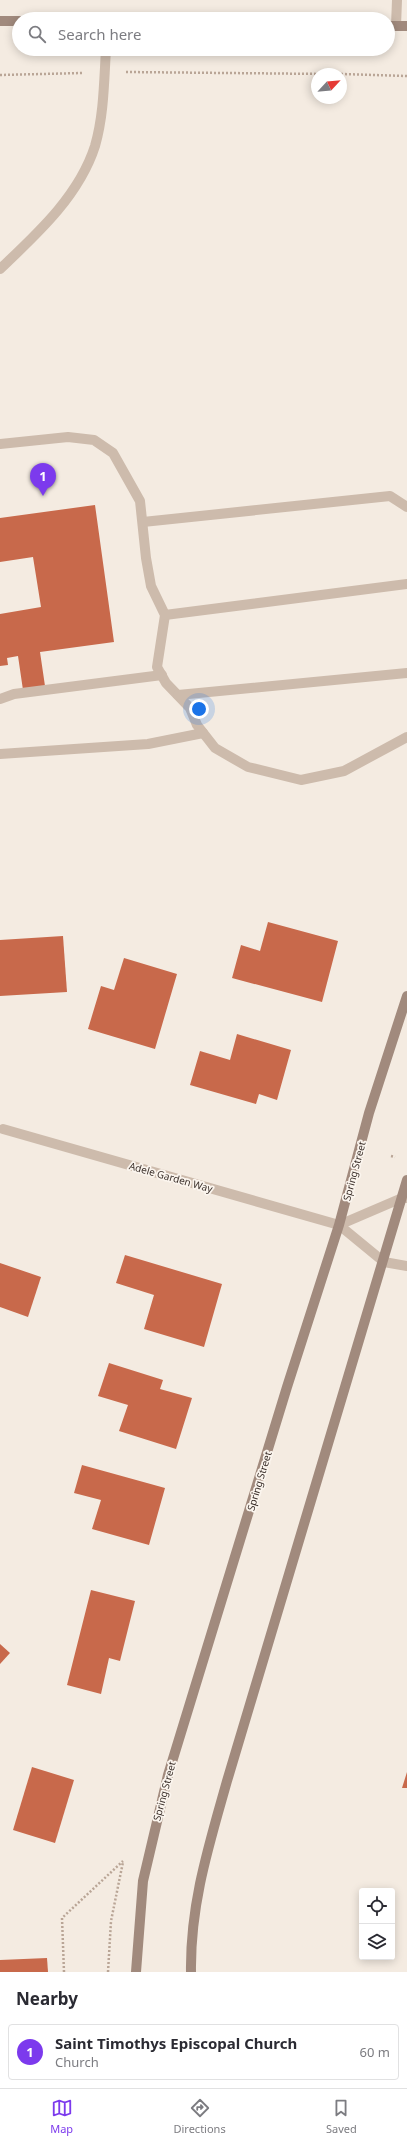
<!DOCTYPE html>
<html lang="en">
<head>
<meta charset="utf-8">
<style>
	body { margin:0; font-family:"Noto Sans",sans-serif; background:#f7f7f7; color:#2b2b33 }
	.controls { position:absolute; right:12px; bottom:12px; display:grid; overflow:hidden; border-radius:4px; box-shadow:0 2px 10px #0003 }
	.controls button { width:36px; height:36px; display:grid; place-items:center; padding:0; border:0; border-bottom:1px solid #e1e1e2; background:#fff; color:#2b2b33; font:20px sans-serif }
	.compass { position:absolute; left:311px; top:68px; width:36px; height:36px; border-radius:50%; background:#fff; box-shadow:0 2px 10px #0003; rotate:64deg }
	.you { position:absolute; left:199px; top:709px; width:14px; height:14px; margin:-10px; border:3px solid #fff; border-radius:50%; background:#1a73e8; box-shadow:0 0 0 6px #1a73e833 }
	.badge { display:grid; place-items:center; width:26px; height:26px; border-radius:50%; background:#7c3aed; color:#fff; font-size:13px; font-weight:700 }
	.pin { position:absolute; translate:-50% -33px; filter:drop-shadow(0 1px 2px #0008) }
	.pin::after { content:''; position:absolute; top:21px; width:14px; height:12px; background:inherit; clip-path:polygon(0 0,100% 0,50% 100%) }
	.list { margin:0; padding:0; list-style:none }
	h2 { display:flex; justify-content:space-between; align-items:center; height:52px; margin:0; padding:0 16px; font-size:17px }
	h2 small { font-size:13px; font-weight:400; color:#7c7c81 }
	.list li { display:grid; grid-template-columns:26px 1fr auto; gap:12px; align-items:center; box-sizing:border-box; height:56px; margin:0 8px 8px; padding:0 8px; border:1px solid #e1e1e2; border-radius:4px }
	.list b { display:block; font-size:15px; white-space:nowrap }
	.list p { margin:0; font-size:13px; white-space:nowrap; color:#7c7c81 }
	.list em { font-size:13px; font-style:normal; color:#7c7c81 }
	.icon { flex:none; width:22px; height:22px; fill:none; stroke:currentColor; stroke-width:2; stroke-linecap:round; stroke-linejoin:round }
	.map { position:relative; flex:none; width:407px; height:1972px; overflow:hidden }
	.search { position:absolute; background:#fff; box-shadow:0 2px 10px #0003; left:12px; right:12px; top:12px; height:44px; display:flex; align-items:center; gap:10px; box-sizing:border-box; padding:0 14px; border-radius:22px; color:#7c7c81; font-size:15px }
	.sheet { height:116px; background:#fff }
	nav { display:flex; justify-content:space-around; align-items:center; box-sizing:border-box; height:56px; border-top:1px solid #e1e1e2; background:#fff; font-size:11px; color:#7c7c81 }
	nav a { display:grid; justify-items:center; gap:2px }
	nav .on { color:#7c3aed }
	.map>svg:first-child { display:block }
</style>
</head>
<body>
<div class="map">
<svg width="407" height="1972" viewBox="0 0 407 1972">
	<rect width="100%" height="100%" fill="#f4ebe1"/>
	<g fill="#c8694b">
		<polygon points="95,505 114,642 40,652 45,686 23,690 18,656 7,658 8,665 0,666 0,614 41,607 33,557 0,562 0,518"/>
		<polygon points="268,922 338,941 322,1002 232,978 241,945 260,951"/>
		<polygon points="63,936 67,992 0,996 0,940"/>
		<polygon points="124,958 177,974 155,1049 88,1029 101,986 114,990"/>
		<polygon points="237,1034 291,1050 277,1100 259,1094 256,1104 190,1085 200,1051 230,1060"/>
		<polygon points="125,1255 222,1284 204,1347 144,1329 154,1295 116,1283"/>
		<polygon points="0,1263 41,1277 28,1317 0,1307"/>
		<polygon points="109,1363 163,1380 160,1389 192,1398 176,1449 119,1431 128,1405 98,1396"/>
		<polygon points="82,1465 165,1488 149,1545 92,1529 101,1500 74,1493"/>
		<polygon points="91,1590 135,1601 120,1661 109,1658 101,1694 67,1685"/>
		<polygon points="0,1644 10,1653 0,1664"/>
		<polygon points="32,1767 74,1780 55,1843 13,1830"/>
		<polygon points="407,1772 407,1788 402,1788"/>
		<polygon points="47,1958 48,1972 0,1972 0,1960"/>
	</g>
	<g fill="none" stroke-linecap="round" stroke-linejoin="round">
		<g stroke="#b9a596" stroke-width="2.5" stroke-dasharray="2 2" stroke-linecap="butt">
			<polyline points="126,72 327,74"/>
			<polyline points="341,74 407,76"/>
			<polyline points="0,75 83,73"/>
			<polyline points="391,1156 395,1157"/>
			<polyline points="64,1972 62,1918 123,1861"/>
			<polyline points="108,1972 111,1921 123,1862"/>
		</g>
		<g stroke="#cdbbac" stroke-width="10">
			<path d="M0,269C37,234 79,196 95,146C104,115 104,81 106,49"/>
			<polyline points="0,444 68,437 94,440 113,453 140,501 146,558 151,586 165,615 157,667 166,683 190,708 197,725 215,748 248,767 301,780 344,771 407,737"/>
			<polyline points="143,522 390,496 407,507"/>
			<polyline points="165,615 407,584"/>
			<polyline points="178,695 407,673"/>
			<polyline points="0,699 14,694 162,675"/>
			<polyline points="0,754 148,744 203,733"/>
		</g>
		<g stroke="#cdbbac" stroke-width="10">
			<polyline points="396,26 397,0"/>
			<polyline points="3,1129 339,1225 384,1262 407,1266"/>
			<polyline points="339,1225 402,1198 407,1198"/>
		</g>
		<g stroke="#a18a7d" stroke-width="10">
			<polyline points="0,21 19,21"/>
			<polyline points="388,26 407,26"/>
			<polyline points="136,1972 143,1881 168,1775 287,1387 339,1225 369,1113 407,996"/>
			<path d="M191,1972C190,1904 209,1845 227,1781L407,1180"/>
		</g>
	</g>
	<g text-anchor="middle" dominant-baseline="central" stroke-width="3.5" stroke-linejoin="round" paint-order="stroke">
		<g font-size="10" fill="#3b302b" stroke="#fbf5ee">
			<text transform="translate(354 1171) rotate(-75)">Spring Street</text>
			<text transform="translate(171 1177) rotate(16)">Adele Garden Way</text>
			<text transform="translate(259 1481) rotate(-73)">Spring Street</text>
			<text transform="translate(164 1791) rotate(-75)">Spring Street</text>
		</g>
	</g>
</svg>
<div class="controls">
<button><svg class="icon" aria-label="locate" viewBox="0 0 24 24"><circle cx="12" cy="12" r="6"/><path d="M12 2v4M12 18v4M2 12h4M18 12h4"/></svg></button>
<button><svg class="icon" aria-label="layers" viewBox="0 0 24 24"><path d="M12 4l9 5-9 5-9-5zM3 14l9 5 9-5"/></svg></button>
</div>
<svg class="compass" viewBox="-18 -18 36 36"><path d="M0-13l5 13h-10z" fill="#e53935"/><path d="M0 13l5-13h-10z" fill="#7c7c81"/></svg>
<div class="you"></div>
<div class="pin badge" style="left:43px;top:496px">1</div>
<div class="search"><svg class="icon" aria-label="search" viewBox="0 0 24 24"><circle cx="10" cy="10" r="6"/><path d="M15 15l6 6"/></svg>Search here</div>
</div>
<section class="sheet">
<h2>Nearby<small></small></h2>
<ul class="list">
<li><span class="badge">1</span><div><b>Saint Timothys Episcopal Church</b><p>Church</p></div><em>60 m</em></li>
</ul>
</section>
<nav>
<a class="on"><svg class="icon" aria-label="map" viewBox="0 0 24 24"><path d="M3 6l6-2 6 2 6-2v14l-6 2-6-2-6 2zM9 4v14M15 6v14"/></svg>Map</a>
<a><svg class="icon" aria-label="directions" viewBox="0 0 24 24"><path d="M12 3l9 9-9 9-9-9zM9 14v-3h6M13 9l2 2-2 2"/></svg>Directions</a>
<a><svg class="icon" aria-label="saved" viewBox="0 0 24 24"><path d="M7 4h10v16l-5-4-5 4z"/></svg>Saved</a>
</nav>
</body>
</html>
